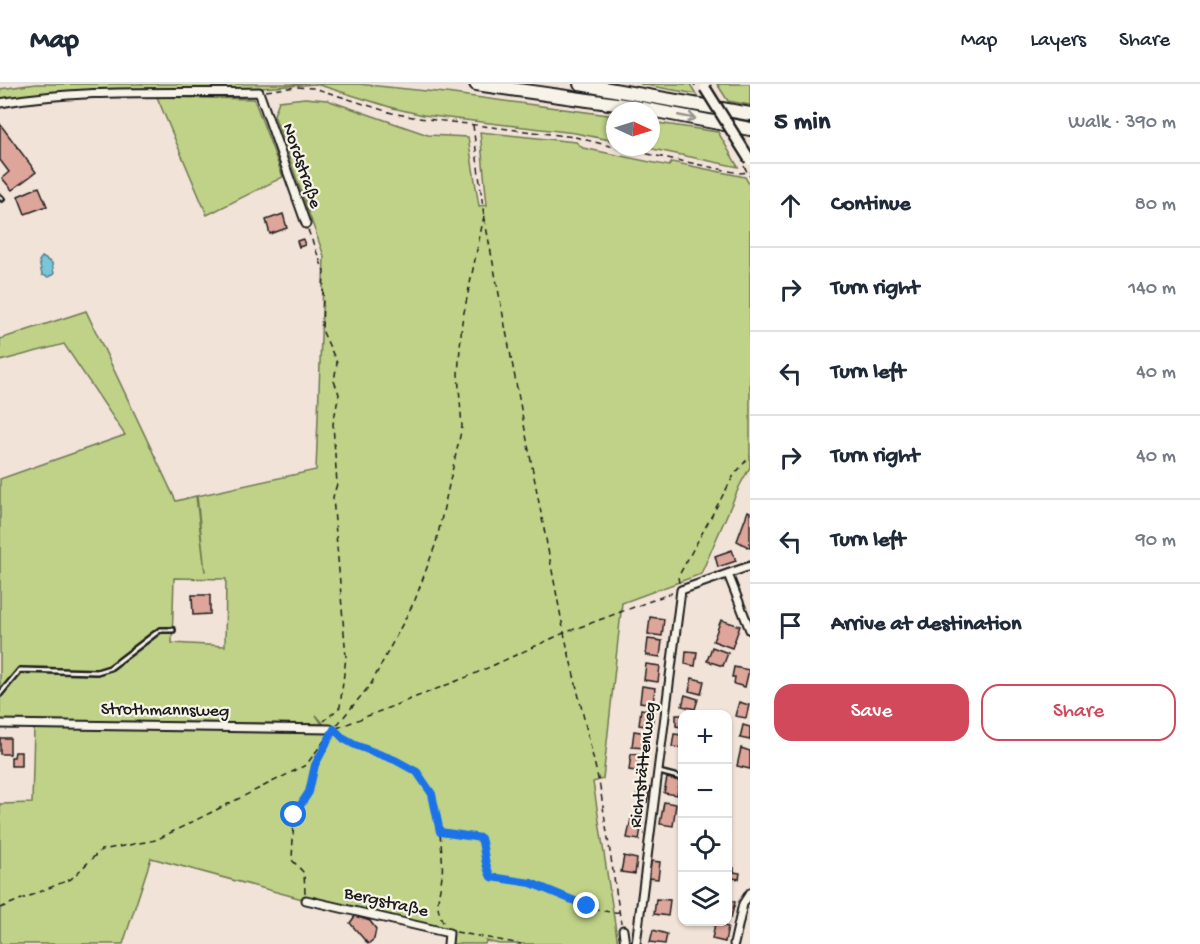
<!DOCTYPE html>
<html lang="en">
<head>
<meta charset="utf-8">
<style>
	body { margin:0; font-family:"Gochi Hand",sans-serif; background:#f2f2f3; color:#1f2937 }
	.controls { position:absolute; right:18px; bottom:18px; display:grid; overflow:hidden; border-radius:12px; box-shadow:0 2px 4px #0004 }
	.controls button { width:54px; height:54px; display:grid; place-items:center; padding:0; border:0; border-bottom:2px solid #e0e1e3; background:#fff; color:#1f2937; font:30px sans-serif }
	.compass { position:absolute; left:606px; top:18px; width:54px; height:54px; border-radius:50%; background:#fff; box-shadow:0 2px 4px #0004; rotate:94deg }
	.stop { position:absolute; width:18px; height:18px; margin:-14px; border:4px solid #1a73e8; border-radius:50%; background:#fff }
	.stop.end { background:#1a73e8; border-color:#fff; box-shadow:0 2px 6px #0008 }
	.list { margin:0; padding:0; list-style:none }
	h2 { display:flex; justify-content:space-between; align-items:center; height:78px; margin:0; padding:0 24px; font-size:26px }
	h2 small { font-size:20px; font-weight:400; color:#747a83 }
	.list li { display:grid; grid-template-columns:39px 1fr auto; gap:18px; align-items:center; box-sizing:border-box; height:84px; padding:0 24px; border-top:2px solid #e0e1e3 }
	.list b { display:block; font-size:22px; white-space:nowrap }
	.list em { font-size:20px; font-style:normal; color:#747a83 }
	.actions { display:flex; gap:12px; padding:18px 24px }
	.actions a { flex:1; padding:14px 0; border:2px solid #d1495b; border-radius:18px; text-align:center; font-size:21px; color:#d1495b }
	.actions .main { background:#d1495b; color:#fff }
	.icon { flex:none; width:33px; height:33px; fill:none; stroke:currentColor; stroke-width:2; stroke-linecap:round; stroke-linejoin:round }
	.map { position:relative; flex:none; width:750px; height:860px; overflow:hidden }
	header { display:flex; align-items:center; gap:36px; box-sizing:border-box; height:84px; padding:0 30px; background:#fff; border-bottom:2px solid #e0e1e3 }
	header strong { font-size:28px }
	nav { display:flex; gap:33px; margin-inline-start:auto; font-size:21px }
	main { display:flex }
	aside { flex:1; background:#fff }
	.map>svg:first-child { display:block }
</style>
</head>
<body>
<header>
<strong>Map</strong>
<nav><a>Map</a><a>Layers</a><a>Share</a></nav>
</header>
<main>
<div class="map">
<svg width="750" height="860" viewBox="0 0 750 860">
	<rect width="100%" height="100%" fill="#f2e3d8"/>
	<filter id="ink" filterUnits="userSpaceOnUse"><feTurbulence type="fractalNoise" baseFrequency=".0167" numOctaves="2"/><feDisplacementMap in="SourceGraphic" scale="12" xChannelSelector="R" yChannelSelector="G"/><feConvolveMatrix kernelMatrix="1 2 1 2 8 2 1 2 1" color-interpolation-filters="sRGB"/></filter>
	<g filter="url(#ink)">
		<g fill="#bfd287" stroke="#6e7752" stroke-width="1.5" fill-rule="evenodd">
			<polygon points="36,0 358,0 446,9 615,32 615,57 575,49 423,31 393,24 316,0 260,4 117,6 0,16 0,5"/>
			<polygon points="640,0 690,0 696,10"/>
			<polygon points="717,0 750,0 750,21 728,17"/>
			<polygon points="157,13 254,15 283,93 207,131"/>
			<path d="M305,14L327,16L428,51L468,53L479,122L487,121L480,48L576,58L583,64L669,82L672,78L745,93L750,102V383L740,401L701,490L622,519L603,695L593,698L618,860H499L486,857L485,860H449L448,849L306,816L151,774L123,860H0V720L32,719L34,644L323,648V639L316,631L322,640L0,636V395L125,351L64,260L0,277V255L86,227L176,417L196,412L205,488L197,412L316,386L324,172L274,31L279,17ZM174,494L226,495L225,562L172,559Z"/>
			<polygon points="651,38 718,48 738,83 643,63 651,63"/>
		</g>
		<polygon fill="#7ac6d9" stroke="#54828d" stroke-width="1.5" points="42,173 52,179 54,190 48,193 42,191 39,177"/>
		<g fill="#dea59a" stroke="#1c1c1c" stroke-width="1.5">
			<polygon points="0,40 36,88 12,106 2,94 9,88 0,76"/>
			<polygon points="39,103 47,122 25,130 18,112"/>
			<polygon points="283,130 287,144 270,150 266,136"/>
			<polygon points="303,155 305,161 299,163 297,157"/>
			<polygon points="748,427 750,428 750,464 737,457"/>
			<polygon points="732,466 736,477 718,483 715,472"/>
			<polygon points="192,511 210,511 210,530 193,531"/>
			<polygon points="650,533 664,535 662,552 648,550"/>
			<polygon points="721,536 740,542 732,564 713,557"/>
			<polygon points="648,555 662,557 660,573 646,571"/>
			<polygon points="712,563 728,569 723,582 707,577"/>
			<polygon points="686,567 697,568 695,582 685,580"/>
			<polygon points="646,580 660,582 658,598 644,596"/>
			<polygon points="734,583 749,586 745,603 734,600 735,593 732,593"/>
			<polygon points="692,594 704,597 701,610 689,607"/>
			<polygon points="642,602 655,604 653,620 640,618"/>
			<polygon points="685,611 698,615 695,625 682,622"/>
			<polygon points="739,618 749,621 746,634 735,632"/>
			<polygon points="641,625 654,627 652,643 639,641"/>
			<polygon points="676,631 682,631 682,643 676,642"/>
			<polygon points="743,641 750,643 750,656 740,654"/>
			<polygon points="634,647 647,649 645,664 632,663"/>
			<polygon points="674,650 682,651 682,664 672,663"/>
			<rect x="0" y="654" width="10" height="16"/>
			<polygon points="741,664 750,667 750,685 737,682"/>
			<polygon points="15,668 21,668 21,682 11,682 11,673 14,673"/>
			<polygon points="631,670 644,672 642,688 629,686"/>
			<polygon points="667,694 680,697 677,711 664,709"/>
			<polygon points="639,702 650,704 647,718 636,715"/>
			<polygon points="664,718 676,720 673,742 660,740"/>
			<polygon points="631,735 642,737 639,756 627,754"/>
			<polygon points="624,772 637,775 635,790 621,788"/>
			<polygon points="651,777 660,778 658,795 649,794"/>
			<polygon points="728,783 734,784 734,788 740,789 739,795 733,794 732,798 728,797"/>
			<polygon points="656,815 670,816 668,832 654,830"/>
			<polygon points="728,816 735,818 731,834 728,833"/>
			<polygon points="355,832 370,837 376,845 374,855 368,860 350,839"/>
			<polygon points="715,840 728,843 725,858 712,855"/>
			<polygon points="653,846 667,850 665,860 650,858"/>
		</g>
		<g fill="none" stroke-linecap="round" stroke-linejoin="round">
			<defs>
				<g id="lane">
					<polyline points="0,113 2,115"/>
					<polyline points="0,610 20,586 97,588 110,584 160,546 173,546"/>
					<polyline points="659,688 682,694"/>
				</g>
				<g id="street">
					<path d="M0,19C85,4 173,10 259,8L306,140"/>
					<polyline points="728,490 750,546"/>
					<polyline points="0,640 330,645"/>
					<polyline points="306,816 449,849 448,860"/>
					<polyline points="623,846 625,860"/>
					<polyline points="636,860 681,506 750,482"/>
					<polyline points="734,860 743,820 750,809"/>
				</g>
				<g id="highway">
					<polyline points="476,0 630,22 750,45"/>
					<polyline points="580,0 750,30"/>
				</g>
			</defs>
			<use href="#lane" stroke="#1c1c1c" stroke-width="8"/>
			<use href="#street" stroke="#1c1c1c" stroke-width="11"/>
			<use href="#highway" stroke="#1c1c1c" stroke-width="16"/>
			<g stroke="#1c1c1c" stroke-width="1.5" stroke-dasharray="6 4.5" stroke-linecap="butt">
				<polyline points="694,0 695,2"/>
				<polyline points="266,7 296,3 314,4 392,29 418,34 575,53 614,63 739,89 750,88"/>
				<polyline points="473,41 484,132 564,549 600,703 621,839"/>
				<polyline points="744,82 750,93"/>
				<polyline points="308,146 324,187 322,246 337,279 334,297 339,310 333,340 337,400 333,413 346,573 340,623 324,637"/>
				<polyline points="679,499 678,493 734,391 750,372"/>
				<polyline points="337,641 371,600 415,516 436,459 462,343 458,290 462,238 484,132"/>
				<polyline points="337,644 472,591 564,549 672,509"/>
				<path d="M337,647C357,669 399,669 418,690C423,695 428,703 431,709C438,724 444,774 442,791C440,811 433,820 444,840"/>
				<path d="M440,748L481,754C485,768 484,781 491,793C505,796 520,795 533,800C557,808 594,830 619,828"/>
				<polyline points="305,809 304,789 292,776 294,731 309,708 315,681 332,651"/>
				<polyline points="0,824 71,795 101,766 156,756 306,681 328,652"/>
				<polyline points="456,848 521,860"/>
			</g>
			<use href="#lane" stroke="#f7f3e8" stroke-width="3"/>
			<use href="#street" stroke="#f7f3e8" stroke-width="7"/>
			<use href="#highway" stroke="#f7f3e8" stroke-width="12"/>
			<defs>
				<polyline id="secondary-bridge" points="705,4 750,76"/>
			</defs>
			<use href="#secondary-bridge" stroke="#1c1c1c" stroke-width="14" stroke-linecap="butt"/>
			<use href="#secondary-bridge" stroke="#f7f3e8" stroke-width="9"/>
		</g>
		<defs><path id="oneway-shaft" d="M-6 0H5M1.5-3L5.5 0L1.5 3" fill="none" stroke-width="1.6" stroke-linecap="round" stroke-linejoin="round" transform="scale(1.5)"/></defs>
		<use stroke="#94928c" href="#oneway-shaft" transform="translate(687 33) rotate(11)"/>
	</g>
	<g fill="none" stroke-linecap="round" stroke-linejoin="round" filter="url(#ink)">
		<path stroke="#1a73e8" stroke-width="8" d="M294,731L309,708L315,681L334,645L344,655L355,661L395,676L417,688L432,710L440,748L481,754C485,768 484,781 491,793L531,799L587,822"/>
	</g>
	<g text-anchor="middle" dominant-baseline="central" stroke-width="4.5" stroke-linejoin="round" paint-order="stroke">
		<g font-size="18" fill="#1c1c1c" stroke="#f7f3e8">
			<text transform="translate(301 82) rotate(71)">Nordstraße</text>
			<text transform="translate(165 627) rotate(1)">Strothmannsweg</text>
			<text transform="translate(644 681) rotate(-83)">Richtstättenweg</text>
			<text transform="translate(386 819) rotate(13)">Bergstraße</text>
		</g>
	</g>
</svg>
<div class="controls">
<button>+</button>
<button>−</button>
<button><svg class="icon" aria-label="locate" viewBox="0 0 24 24"><circle cx="12" cy="12" r="6"/><path d="M12 2v4M12 18v4M2 12h4M18 12h4"/></svg></button>
<button><svg class="icon" aria-label="layers" viewBox="0 0 24 24"><path d="M12 4l9 5-9 5-9-5zM3 14l9 5 9-5"/></svg></button>
</div>
<svg class="compass" viewBox="-18 -18 36 36"><path d="M0-13l5 13h-10z" fill="#e53935"/><path d="M0 13l5-13h-10z" fill="#747a83"/></svg>
<div class="stop" style="left:294px;top:731px"></div>
<div class="stop end" style="left:587px;top:822px"></div>
</div>
<aside>
<h2>5 min<small>Walk · 390 m</small></h2>
<ul class="list">
<li><svg class="icon" aria-label="ahead" viewBox="0 0 24 24"><path d="M12 20V5M6 11l6-6 6 6"/></svg><div><b>Continue</b></div><em>80 m</em></li>
<li><svg class="icon" aria-label="right" viewBox="0 0 24 24"><path d="M7 20v-9h11M14 6l5 5-5 5"/></svg><div><b>Turn right</b></div><em>140 m</em></li>
<li><svg class="icon" aria-label="left" viewBox="0 0 24 24"><path d="M17 20v-9H6M10 6l-5 5 5 5"/></svg><div><b>Turn left</b></div><em>40 m</em></li>
<li><svg class="icon" aria-label="right" viewBox="0 0 24 24"><path d="M7 20v-9h11M14 6l5 5-5 5"/></svg><div><b>Turn right</b></div><em>40 m</em></li>
<li><svg class="icon" aria-label="left" viewBox="0 0 24 24"><path d="M17 20v-9H6M10 6l-5 5 5 5"/></svg><div><b>Turn left</b></div><em>90 m</em></li>
<li><svg class="icon" aria-label="arrive" viewBox="0 0 24 24"><path d="M6 21V4h12l-3 4 3 4H6"/></svg><div><b>Arrive at destination</b></div></li>
</ul>
<div class="actions"><a class="main">Save</a><a>Share</a></div>
</aside>
</main>
</body>
</html>
